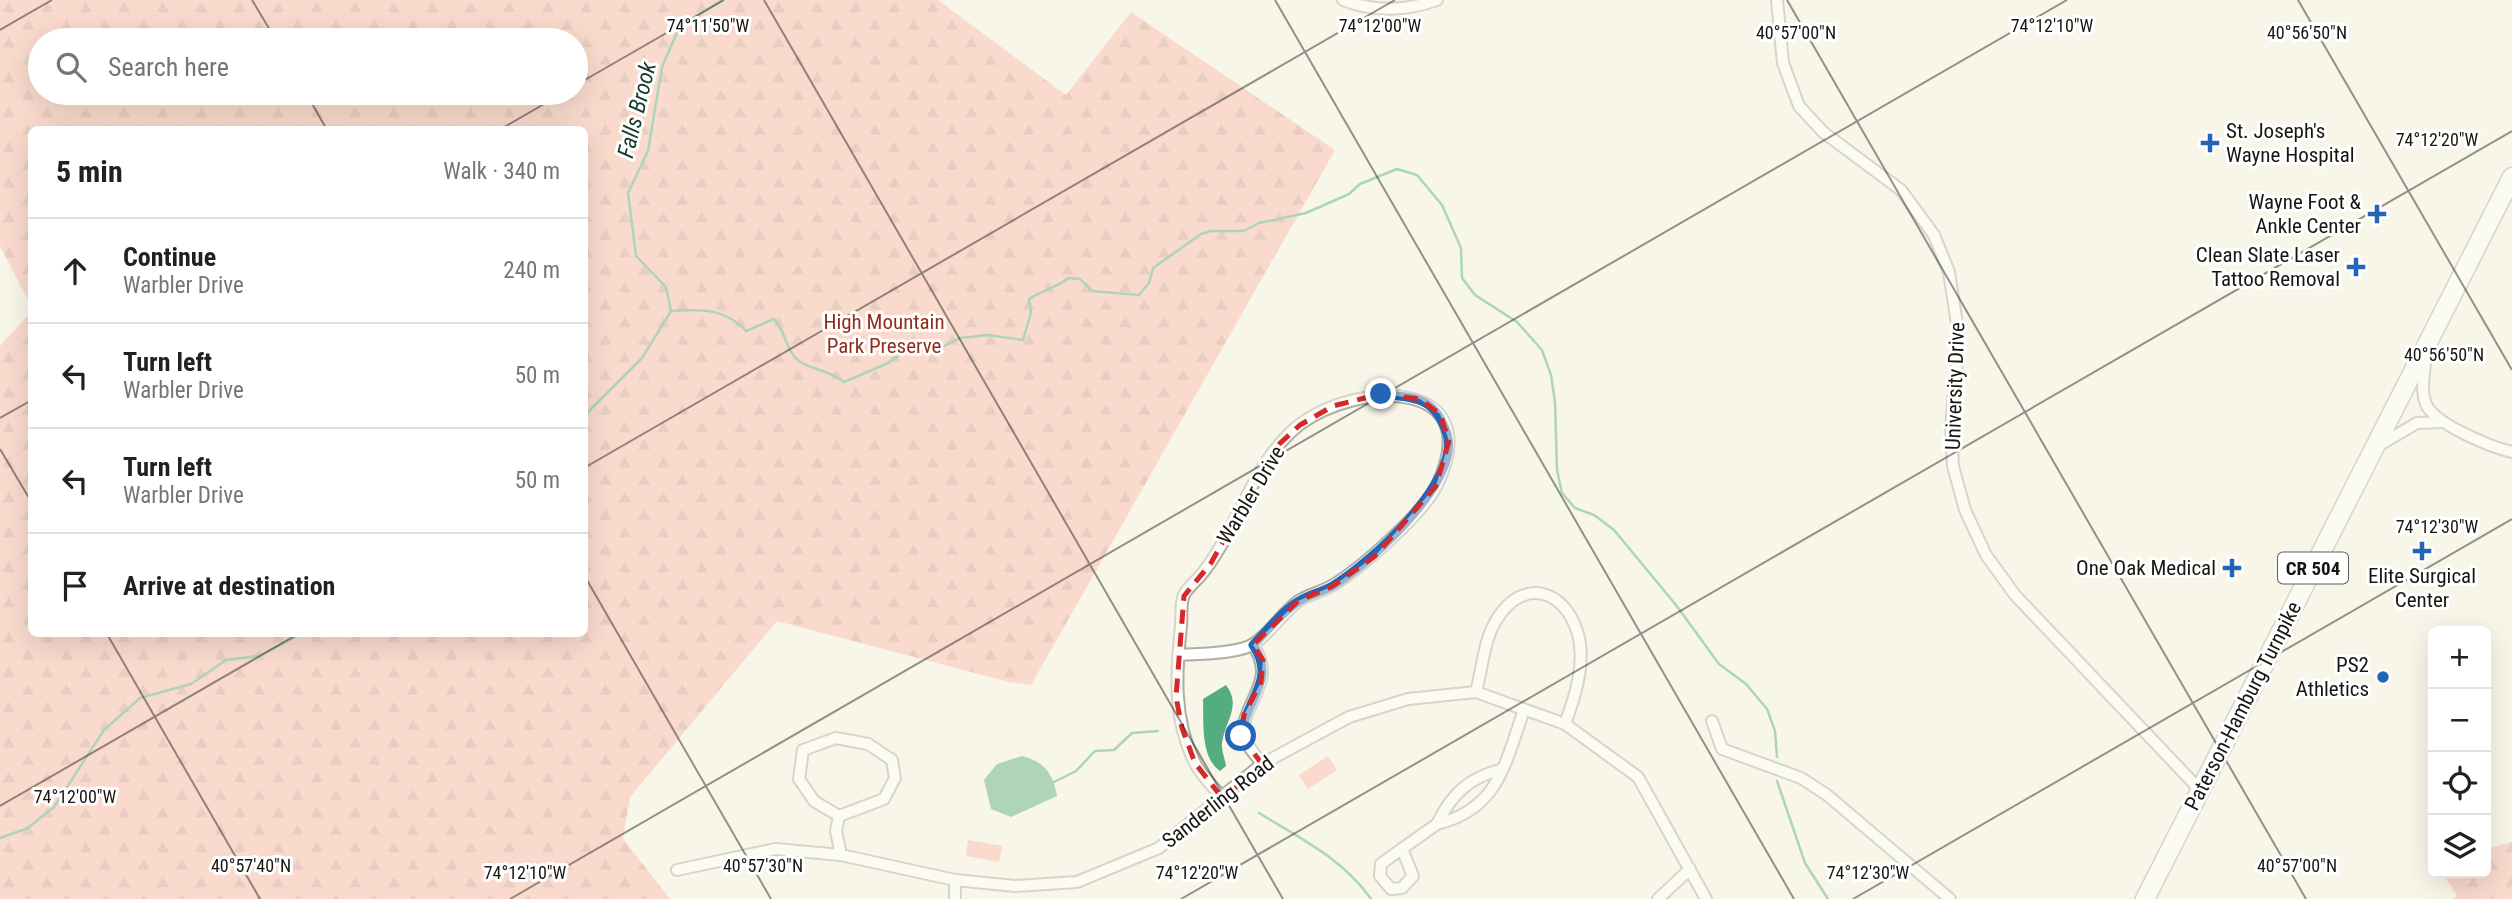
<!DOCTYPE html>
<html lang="en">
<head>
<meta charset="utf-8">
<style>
	body { margin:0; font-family:"Roboto Condensed",sans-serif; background:#f2f2f2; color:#202124 }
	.controls { position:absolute; right:21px; bottom:21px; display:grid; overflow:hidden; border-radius:10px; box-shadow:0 7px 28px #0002 }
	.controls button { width:63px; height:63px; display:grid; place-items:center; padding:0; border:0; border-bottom:2px solid #e0e0e0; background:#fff; color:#202124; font:35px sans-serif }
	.stop { position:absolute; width:21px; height:21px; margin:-16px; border:5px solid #2366b7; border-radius:50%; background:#fff }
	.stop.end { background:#2366b7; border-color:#fff; box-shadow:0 2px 7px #0008 }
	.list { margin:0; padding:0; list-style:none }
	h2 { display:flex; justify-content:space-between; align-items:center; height:91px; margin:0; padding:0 28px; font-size:30px }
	h2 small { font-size:23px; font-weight:400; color:#757577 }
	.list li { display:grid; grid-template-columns:46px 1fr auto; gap:21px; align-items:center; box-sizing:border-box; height:105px; padding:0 28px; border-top:2px solid #e0e0e0 }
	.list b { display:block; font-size:26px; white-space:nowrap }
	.list p { margin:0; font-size:23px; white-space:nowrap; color:#757577 }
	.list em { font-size:23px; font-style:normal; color:#757577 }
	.icon { flex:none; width:38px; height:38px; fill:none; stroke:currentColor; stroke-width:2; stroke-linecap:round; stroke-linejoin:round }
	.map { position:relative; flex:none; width:2512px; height:899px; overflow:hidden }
	.search { position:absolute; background:#fff; box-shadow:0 7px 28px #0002; left:28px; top:28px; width:560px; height:77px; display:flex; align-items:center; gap:18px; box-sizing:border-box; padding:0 24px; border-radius:38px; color:#757577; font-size:26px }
	.panel { position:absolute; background:#fff; box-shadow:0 7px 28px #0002; left:28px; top:126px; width:560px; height:511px; border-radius:10px }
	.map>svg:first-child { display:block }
</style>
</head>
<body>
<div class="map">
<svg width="2512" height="899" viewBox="0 0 2512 899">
	<defs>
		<pattern id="forest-firs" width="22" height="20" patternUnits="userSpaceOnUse" patternTransform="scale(1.75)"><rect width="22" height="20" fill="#fbb8aa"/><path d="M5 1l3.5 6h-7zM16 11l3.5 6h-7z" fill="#d69d91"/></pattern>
	</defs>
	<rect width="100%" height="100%" fill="#f8f5e9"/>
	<g fill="url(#forest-firs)" fill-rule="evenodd">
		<path d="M0,0H938L1066,95L1131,12L1335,150L1031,685L1009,682L777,621L630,797L623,839L670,899H0V346L31,312L32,634H584V130H32L31,306L0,246ZM40,40H576V93H40Z"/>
		<polygon points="2512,842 2512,899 2454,899 2457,896 2443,873 2486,873 2486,849"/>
	</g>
	<g fill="#fbb8aa">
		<polygon points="1328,756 1337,770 1308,789 1299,775"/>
		<polygon points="968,840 1002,846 999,862 966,856"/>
	</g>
	<g fill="#54ac81">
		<path d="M1226,685C1242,706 1225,721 1222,743C1221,750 1225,759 1226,766L1220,771C1200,757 1204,721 1203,699Z"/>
		<path d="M1022,756C1045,762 1053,774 1057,796L1011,817L991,809L984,780L997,764Z"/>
	</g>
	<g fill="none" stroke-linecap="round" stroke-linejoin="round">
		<g stroke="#54ac81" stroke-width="2.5">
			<path d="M671,311C699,309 726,308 746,331L774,319C786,331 786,352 799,361C811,370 828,369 844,382L888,363L904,352L936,350L960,338L988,335L1023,340L1031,313L1029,299C1042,290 1057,288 1068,278L1080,279L1092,291L1139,295L1149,283L1153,268L1201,234L1211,231H1244L1259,223L1306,213L1349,194L1360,184L1397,169L1417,175L1442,205L1461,248L1462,278L1475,295L1517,322L1542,350L1551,375L1555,402L1557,470L1562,493L1575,508L1594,515L1614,530L1676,605L1719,664L1746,684L1767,709L1775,731L1777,757"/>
			<polyline points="584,416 642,358 671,311 666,287 636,256 628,193 648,151 662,67 679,28 722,0"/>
			<polyline points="1777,781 1805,863 1828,899"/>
			<polyline points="1054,782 1076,771 1095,751 1114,750 1132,733 1158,731"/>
			<path d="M1259,813C1300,838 1343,859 1371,899"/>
			<polyline points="0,838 28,828 54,807 104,730 140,698 191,684 226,660 259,656 301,634"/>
		</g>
		<defs>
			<g id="minor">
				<path d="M1343,0C1374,12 1406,11 1437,0"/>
				<polyline points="1777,0 1783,63 1799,106 1823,132 1901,190 1934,235 1949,272 1959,337 1951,427 1953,466 1965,510 1986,555 2015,595 2200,790"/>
				<path d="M2426,354C2425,369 2420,390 2426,404C2434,424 2491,447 2512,452"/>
				<polyline points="2378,446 2417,423 2442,422"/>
				<path d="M1253,645C1277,681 1246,697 1241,736L1262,764"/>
				<path d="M1178,655C1197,654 1240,654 1255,643C1271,631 1282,614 1297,602C1308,594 1323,592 1335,584C1363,566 1422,515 1437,485C1488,378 1358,380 1299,425C1252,462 1238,530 1201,575C1196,581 1187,588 1184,595C1180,603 1182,617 1181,626C1176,673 1173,718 1194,761C1200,775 1214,787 1223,799"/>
				<path d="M1476,692C1482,670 1484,638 1497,619C1523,577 1565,589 1578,634C1586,663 1575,697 1565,724"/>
				<polyline points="1712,721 1722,749 1801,778 1827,795 1950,899"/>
				<polygon points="836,738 868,744 892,760 895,778 884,799 839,816 814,801 799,779 803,750"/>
				<path d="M1503,769C1470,777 1452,793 1437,824C1499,809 1505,763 1524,710"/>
				<polyline points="839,816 836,831 841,855"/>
				<polyline points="1402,849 1413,876 1402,888 1391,889 1380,876 1381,864 1389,858 1437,824"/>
				<polyline points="677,870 775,849 841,855 955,880 1015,886 1077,882 1159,848 1262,764 1349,717 1408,699 1476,692 1565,724 1638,777 1706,899"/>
				<polyline points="955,899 955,880"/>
				<polyline points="1658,899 1690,869"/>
			</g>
			<polyline id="primary" points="2145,899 2512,177"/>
		</defs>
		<use href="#minor" stroke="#b0aea2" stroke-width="14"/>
		<use href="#primary" stroke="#b0aea2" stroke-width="21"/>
		<use href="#minor" stroke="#fff" stroke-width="10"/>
		<use href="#primary" stroke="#fff" stroke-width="18"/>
	</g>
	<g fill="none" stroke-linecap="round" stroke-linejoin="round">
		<path stroke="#2366b7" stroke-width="9" d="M1241,736C1246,697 1277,681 1253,645C1267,631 1282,611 1299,601C1310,594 1323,592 1334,585C1370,563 1461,481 1447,434C1435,397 1416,398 1381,394"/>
	</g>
	<path d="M0 0H2512V899H0ZM1381,394L1420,399L1440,414L1449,441L1436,486L1375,556L1333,586L1298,601L1253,645L1263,660L1261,682L1244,715L1241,736L1262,764L1223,799L1195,763L1182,728L1176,697L1184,596L1211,563L1276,447L1300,425L1333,406Z" fill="#f8f5e9" fill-opacity=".55" fill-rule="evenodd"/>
	<path fill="none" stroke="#d62828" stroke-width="5" stroke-dasharray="14 9" stroke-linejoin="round" d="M1381,394L1420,399L1440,414L1449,441L1436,486L1375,556L1333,586L1298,601L1253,645L1263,660L1261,682L1244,715L1241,736L1262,764L1223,799L1195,763L1182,728L1176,697L1184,596L1211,563L1276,447L1300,425L1333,406Z"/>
	<path fill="none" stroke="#171612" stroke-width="2" stroke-opacity="0.45" d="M252,0L276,40M764,0L1283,899M1275,0L1794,899M1787,0L2306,899M2298,0L2512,370M0,30L52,0M576,85L724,0M306,93L327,130M499,130L563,93M0,418L32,400M0,449L32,503M584,468L1395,0M584,575L771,899M107,634L260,899M0,806L298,634M510,899L2067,0M1181,899L2512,131M1853,899L2512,519"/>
	<g fill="#2366b7" stroke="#fff" stroke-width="2.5">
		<path d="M2206.5 132.5h7v7h7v7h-7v7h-7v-7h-7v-7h7z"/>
		<path d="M2373.5 203.5h7v7h7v7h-7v7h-7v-7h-7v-7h7z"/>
		<path d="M2352.5 256.5h7v7h7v7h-7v7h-7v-7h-7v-7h7z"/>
		<path d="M2418.5 540.5h7v7h7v7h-7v7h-7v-7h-7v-7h7z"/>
		<path d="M2228.5 557.5h7v7h7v7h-7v7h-7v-7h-7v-7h7z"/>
		<circle cx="2383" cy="677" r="7"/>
	</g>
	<g text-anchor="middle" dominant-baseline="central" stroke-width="6" stroke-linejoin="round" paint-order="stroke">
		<rect fill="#fff" stroke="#5d5c59" stroke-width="2" x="2278" y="552.5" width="70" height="31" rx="5"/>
		<g font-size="19" font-weight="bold" fill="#171612">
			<text x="2313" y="568">CR 504</text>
		</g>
		<g font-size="21" fill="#171612" stroke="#fff" text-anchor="end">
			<text x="2226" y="131" text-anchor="start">St. Joseph's<tspan x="2226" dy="24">Wayne Hospital</tspan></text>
			<text x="2361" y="202">Wayne Foot &amp;<tspan x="2361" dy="24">Ankle Center</tspan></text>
			<text x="2340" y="255">Clean Slate Laser<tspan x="2340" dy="24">Tattoo Removal</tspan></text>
			<text x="2216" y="568">One Oak Medical</text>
			<text x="2422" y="576" text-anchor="middle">Elite Surgical<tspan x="2422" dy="24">Center</tspan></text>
			<text x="2369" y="665">PS2<tspan x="2369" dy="24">Athletics</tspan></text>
		</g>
		<g font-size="21" fill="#912d1b" stroke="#fff">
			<text x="884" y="322">High Mountain<tspan x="884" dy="24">Park Preserve</tspan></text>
		</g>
		<g font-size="21" fill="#171612" stroke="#fff">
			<text transform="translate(1955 386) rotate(-88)">University Drive</text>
			<text transform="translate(1251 495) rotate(-59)">Warbler Drive</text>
			<text transform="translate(2243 706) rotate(-63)">Paterson-Hamburg Turnpike</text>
			<text transform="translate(1218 802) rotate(-38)">Sanderling Road</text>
		</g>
		<g font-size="23" font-style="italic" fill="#153b29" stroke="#fff">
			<text transform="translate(637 110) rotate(-76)">Falls Brook</text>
		</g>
	</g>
	<g font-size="18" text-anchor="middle" fill="#171612" stroke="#fff" stroke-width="6" stroke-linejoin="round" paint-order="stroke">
		<text x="708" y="32">74°11'50"W</text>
		<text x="1380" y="32">74°12'00"W</text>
		<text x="2052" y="32">74°12'10"W</text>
		<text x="1796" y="39">40°57'00"N</text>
		<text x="2307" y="39">40°56'50"N</text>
		<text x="2437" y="146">74°12'20"W</text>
		<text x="2444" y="361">40°56'50"N</text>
		<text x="2437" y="533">74°12'30"W</text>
		<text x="75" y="803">74°12'00"W</text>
		<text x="251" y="872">40°57'40"N</text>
		<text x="763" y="872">40°57'30"N</text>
		<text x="2297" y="872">40°57'00"N</text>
		<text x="525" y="879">74°12'10"W</text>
		<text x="1197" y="879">74°12'20"W</text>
		<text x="1868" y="879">74°12'30"W</text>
	</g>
</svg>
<div class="controls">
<button>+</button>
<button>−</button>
<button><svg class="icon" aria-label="locate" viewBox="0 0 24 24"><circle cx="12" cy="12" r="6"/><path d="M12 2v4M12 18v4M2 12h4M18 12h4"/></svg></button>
<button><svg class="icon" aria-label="layers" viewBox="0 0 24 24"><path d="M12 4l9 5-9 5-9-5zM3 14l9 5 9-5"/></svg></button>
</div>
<div class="stop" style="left:1241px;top:736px"></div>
<div class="stop end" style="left:1381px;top:394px"></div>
<div class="search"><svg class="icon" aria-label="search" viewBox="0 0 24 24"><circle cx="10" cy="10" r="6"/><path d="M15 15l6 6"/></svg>Search here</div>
<section class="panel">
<h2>5 min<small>Walk · 340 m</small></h2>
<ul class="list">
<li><svg class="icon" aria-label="ahead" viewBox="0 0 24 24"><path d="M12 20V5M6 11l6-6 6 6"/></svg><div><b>Continue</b><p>Warbler Drive</p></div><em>240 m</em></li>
<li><svg class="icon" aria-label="left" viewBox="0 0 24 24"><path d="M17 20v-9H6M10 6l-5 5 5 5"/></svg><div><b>Turn left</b><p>Warbler Drive</p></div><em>50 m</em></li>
<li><svg class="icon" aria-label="left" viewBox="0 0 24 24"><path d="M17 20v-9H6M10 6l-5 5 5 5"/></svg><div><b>Turn left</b><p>Warbler Drive</p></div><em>50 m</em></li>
<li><svg class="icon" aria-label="arrive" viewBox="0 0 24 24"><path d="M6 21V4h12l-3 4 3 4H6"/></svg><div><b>Arrive at destination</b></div></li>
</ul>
</section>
</div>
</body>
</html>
